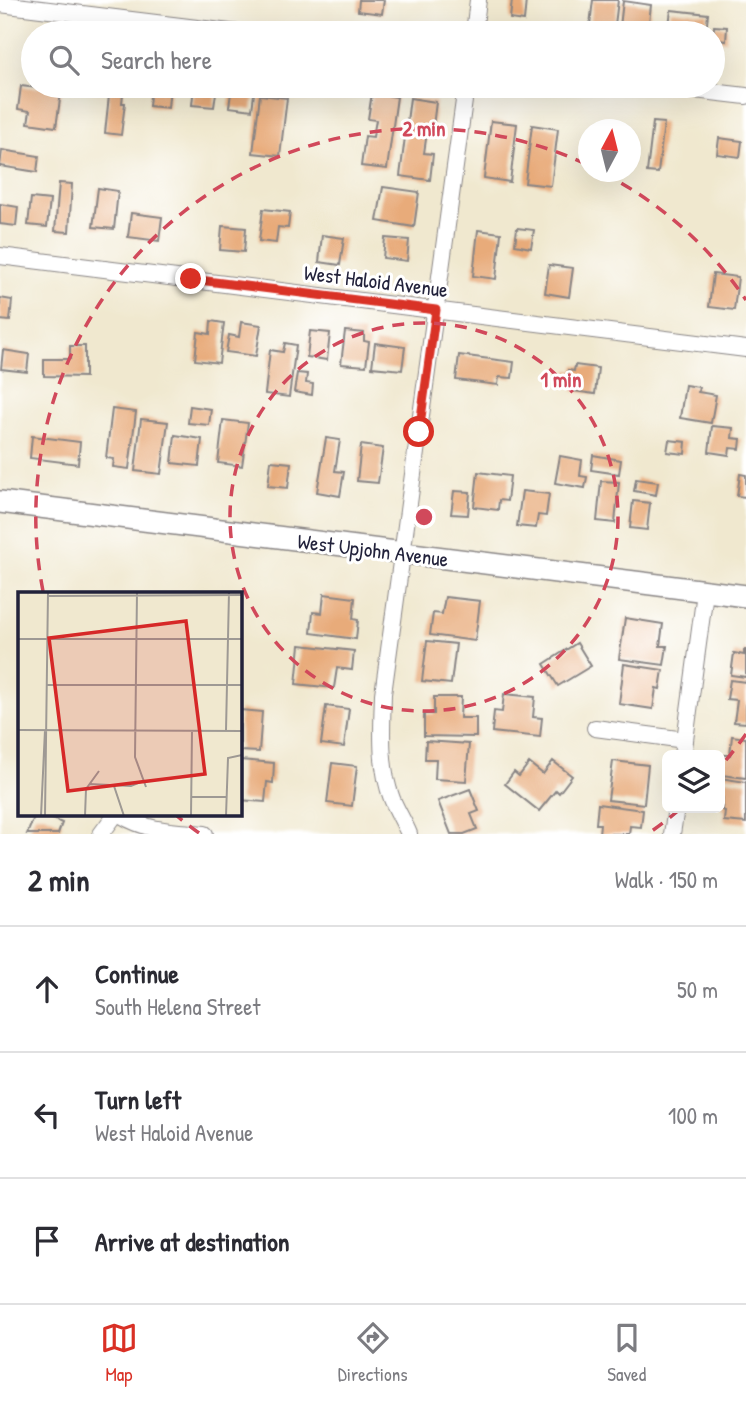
<!DOCTYPE html>
<html lang="en">
<head>
<meta charset="utf-8">
<style>
	body { margin:0; font-family:"Patrick Hand",sans-serif; background:#f7f7f7; color:#2b2b33 }
	.controls { position:absolute; right:21px; bottom:21px; display:grid; overflow:hidden; border-radius:10px; box-shadow:0 7px 28px #0002 }
	.controls button { width:63px; height:63px; display:grid; place-items:center; padding:0; border:0; border-bottom:2px solid #e1e1e2; background:#fff; color:#2b2b33; font:35px sans-serif }
	.compass { position:absolute; left:578px; top:119px; width:63px; height:63px; border-radius:50%; background:#fff; box-shadow:0 7px 28px #0002; rotate:7deg }
	.stop { position:absolute; width:21px; height:21px; margin:-16px; border:5px solid #d93025; border-radius:50%; background:#fff }
	.stop.end { background:#d93025; border-color:#fff; box-shadow:0 2px 7px #0008 }
	.list { margin:0; padding:0; list-style:none }
	h2 { display:flex; justify-content:space-between; align-items:center; height:91px; margin:0; padding:0 28px; font-size:30px }
	h2 small { font-size:23px; font-weight:400; color:#7c7c81 }
	.list li { display:grid; grid-template-columns:46px 1fr auto; gap:21px; align-items:center; box-sizing:border-box; height:126px; padding:0 28px; border-top:2px solid #e1e1e2 }
	.list b { display:block; font-size:26px; white-space:nowrap }
	.list p { margin:0; font-size:23px; white-space:nowrap; color:#7c7c81 }
	.list em { font-size:23px; font-style:normal; color:#7c7c81 }
	.icon { flex:none; width:38px; height:38px; fill:none; stroke:currentColor; stroke-width:2; stroke-linecap:round; stroke-linejoin:round }
	.map { position:relative; flex:none; width:746px; height:834px; overflow:hidden }
	.search { position:absolute; background:#fff; box-shadow:0 7px 28px #0002; left:21px; right:21px; top:21px; height:77px; display:flex; align-items:center; gap:18px; box-sizing:border-box; padding:0 24px; border-radius:38px; color:#7c7c81; font-size:26px }
	.sheet { height:469px; background:#fff }
	nav { display:flex; justify-content:space-around; align-items:center; box-sizing:border-box; height:98px; border-top:2px solid #e1e1e2; background:#fff; font-size:19px; color:#7c7c81 }
	nav a { display:grid; justify-items:center; gap:4px }
	nav .on { color:#d93025 }
	.map>svg:first-child { display:block }
</style>
</head>
<body>
<div class="map">
<svg width="746" height="834" viewBox="0 0 746 834">
	<rect width="100%" height="100%" fill="#fff"/>
	<filter id="ink" filterUnits="userSpaceOnUse"><feTurbulence type="fractalNoise" baseFrequency=".0143" numOctaves="2"/><feDisplacementMap in="SourceGraphic" scale="14" xChannelSelector="R" yChannelSelector="G"/><feConvolveMatrix kernelMatrix="1 2 1 2 8 2 1 2 1" color-interpolation-filters="sRGB"/></filter>
	<filter id="wash" filterUnits="userSpaceOnUse"><feTurbulence type="fractalNoise" baseFrequency=".00686" numOctaves="4" result="noise"/><feDisplacementMap in="SourceGraphic" scale="28" xChannelSelector="R" yChannelSelector="G"/><feGaussianBlur stdDeviation="1.57" result="paint"/><feColorMatrix in="noise" values="0 0 0 0 0 0 0 0 0 0 0 0 0 0 0 0 0 1.4 0 .05"/><feComposite in="paint" operator="in"/></filter>
	<g filter="url(#wash)">
		<rect width="100%" height="100%" fill="#f0e8cf"/>
		<g id="blocks">
			<g fill="#e8ab7a">
				<polygon points="359,0 384,0 382,14 358,11"/>
				<polygon points="512,0 526,0 524,21 510,19"/>
				<polygon points="593,0 618,0 614,33 589,33"/>
				<polygon points="623,1 651,5 648,31 620,27"/>
				<polygon points="671,10 708,14 706,33 668,33"/>
				<polygon points="714,26 727,27 726,41 713,39"/>
				<polygon points="21,86 37,88 38,86 62,86 56,127 28,123 30,111 18,109"/>
				<polygon points="110,86 124,86 122,103 125,103 121,135 105,133"/>
				<polygon points="151,86 170,86 168,108 149,106"/>
				<polygon points="194,86 217,86 214,107 192,105"/>
				<polygon points="232,86 255,86 252,110 229,107"/>
				<polygon points="372,93 397,97 387,169 361,166 365,136 373,137 376,120 368,119"/>
				<polygon points="260,95 287,98 280,156 253,153"/>
				<polygon points="410,98 436,102 433,126 428,125 424,153 433,154 430,180 400,176"/>
				<polygon points="491,121 517,124 510,182 484,178"/>
				<polygon points="653,122 664,123 658,173 647,172"/>
				<polygon points="532,125 558,129 551,186 525,183"/>
				<polygon points="719,138 742,141 740,157 717,154"/>
				<polygon points="2,150 39,156 37,172 0,166"/>
				<polygon points="59,183 72,184 69,232 55,231"/>
				<polygon points="383,187 419,192 414,227 377,221"/>
				<polygon points="98,188 118,191 114,229 93,227"/>
				<polygon points="31,198 50,200 47,227 28,225"/>
				<polygon points="0,204 18,207 16,226 0,224"/>
				<polygon points="263,209 290,212 288,228 278,227 276,243 259,241"/>
				<polygon points="131,213 162,217 159,241 128,237"/>
				<polygon points="222,226 246,228 244,252 220,250"/>
				<polygon points="517,228 534,230 531,248 515,245"/>
				<polygon points="478,230 501,233 496,279 473,276"/>
				<polygon points="322,235 344,238 340,265 319,262"/>
				<polygon points="385,238 409,240 407,261 383,258"/>
				<polygon points="549,265 573,268 569,297 545,293"/>
				<polygon points="713,274 738,277 734,310 709,307"/>
				<polygon points="0,298 12,300 10,321 0,320"/>
				<polygon points="211,321 224,323 219,363 195,360 198,332 210,334"/>
				<polygon points="241,322 261,325 256,356 226,352 229,335 239,337"/>
				<polygon points="310,331 330,333 327,360 307,357"/>
				<polygon points="345,331 364,333 364,341 369,342 366,366 341,364"/>
				<polygon points="285,343 296,345 289,397 265,394 270,350 283,352"/>
				<polygon points="375,343 405,347 402,370 372,367"/>
				<polygon points="70,346 85,346 85,377 44,376 44,359 70,359"/>
				<polygon points="3,350 29,354 27,372 1,369"/>
				<polygon points="459,355 514,362 512,378 499,377 498,385 456,380"/>
				<polygon points="575,365 598,368 595,394 573,391 574,382 567,381 568,370 574,371"/>
				<polygon points="297,373 307,374 306,383 313,384 312,395 294,392"/>
				<polygon points="685,385 699,387 698,392 716,395 711,423 680,418"/>
				<polygon points="190,406 211,409 209,425 188,423"/>
				<polygon points="112,409 136,412 129,469 113,467 114,459 106,458"/>
				<polygon points="141,419 168,422 161,474 135,471"/>
				<polygon points="223,420 248,423 242,466 218,463"/>
				<polygon points="712,426 733,428 732,438 741,439 740,449 730,448 729,455 709,452"/>
				<polygon points="175,435 202,439 199,466 172,463"/>
				<polygon points="32,436 80,442 78,464 30,458"/>
				<polygon points="326,438 340,440 335,471 344,472 340,496 317,492"/>
				<polygon points="669,440 686,442 685,454 667,452"/>
				<polygon points="361,445 383,448 378,483 357,481"/>
				<polygon points="593,455 621,460 619,474 591,470"/>
				<polygon points="560,456 582,460 580,476 587,477 585,488 555,483"/>
				<polygon points="271,461 291,463 288,488 268,486"/>
				<polygon points="478,472 510,476 507,501 499,500 498,510 474,507"/>
				<polygon points="740,474 746,475 746,497 737,496"/>
				<polygon points="636,479 658,482 656,495 634,491"/>
				<polygon points="601,481 619,482 615,523 597,521"/>
				<polygon points="454,491 470,492 468,515 451,514"/>
				<polygon points="522,491 549,494 546,516 538,515 536,528 517,526"/>
				<polygon points="633,501 650,503 647,530 630,528"/>
				<polygon points="324,594 355,598 353,619 358,620 356,639 311,633 313,612 322,613"/>
				<polygon points="445,597 480,601 475,641 430,635 433,613 442,614"/>
				<polygon points="625,618 663,624 660,646 667,646 664,665 619,659"/>
				<polygon points="427,641 456,644 451,684 422,681"/>
				<polygon points="577,643 591,666 558,686 544,664"/>
				<polygon points="300,645 354,651 352,670 337,668 334,688 296,684"/>
				<polygon points="744,650 746,650 746,677 731,675 734,653 744,655"/>
				<polygon points="624,664 663,670 660,689 656,688 653,709 619,704"/>
				<polygon points="730,680 746,682 746,723 734,722 737,700 727,699"/>
				<polygon points="504,694 535,697 533,717 542,718 540,737 492,732 494,711 502,712"/>
				<polygon points="434,697 461,697 460,718 476,718 476,737 424,736 424,714 434,714"/>
				<polygon points="326,706 349,709 344,747 321,744"/>
				<polygon points="240,710 262,712 259,752 240,751"/>
				<polygon points="732,736 746,738 746,778 721,775 724,755 730,755"/>
				<polygon points="426,741 469,744 466,781 435,779 436,759 425,759"/>
				<polygon points="240,760 274,763 273,783 267,782 265,802 240,800"/>
				<polygon points="553,761 572,776 559,793 556,790 539,811 505,784 514,772 519,776 529,763 543,774"/>
				<polygon points="613,761 648,765 644,804 608,800"/>
				<polygon points="332,763 357,766 352,806 327,803"/>
				<polygon points="720,778 746,782 746,823 724,821 725,811 722,810 723,798 720,797"/>
				<polygon points="470,789 479,811 471,814 477,829 464,834 451,834 438,801"/>
				<polygon points="598,804 643,810 641,827 630,826 629,834 599,834 600,824 596,824"/>
				<polygon points="35,815 44,815 62,823 58,834 27,834"/>
			</g>
		</g>
	</g>
	<g filter="url(#ink)">
		<use href="#blocks" fill-opacity="0" stroke="#898585" stroke-width="2"/>
		<g fill="none" stroke-linecap="round" stroke-linejoin="round">
			<defs>
				<g id="minor">
					<polyline points="0,4 238,33"/>
					<polyline points="474,33 478,0"/>
					<polyline points="660,86 746,96"/>
					<polyline points="0,256 746,349"/>
					<polyline points="595,728 685,740"/>
					<polyline points="683,755 705,592"/>
					<path d="M121,815C149,832 174,831 205,834"/>
					<polyline points="101,834 115,815"/>
					<path d="M409,834C404,822 397,811 392,799C379,766 382,728 383,694L466,86"/>
					<polyline points="672,834 676,808"/>
				</g>
				<polyline id="major" points="0,502 746,596"/>
			</defs>
			<use href="#minor" stroke="#898585" stroke-width="18"/>
			<use href="#major" stroke="#898585" stroke-width="24"/>
			<use href="#minor" stroke="#fff" stroke-width="16"/>
			<use href="#major" stroke="#fff" stroke-width="21"/>
		</g>
	</g>
	<g fill="none" stroke-linecap="round" stroke-linejoin="round" filter="url(#ink)">
		<polyline stroke="#d93025" stroke-width="9" points="191,279 436,310 419,432"/>
	</g>
	<g fill="none" stroke="#d1495b" stroke-width="3.5" stroke-dasharray="12 9">
		<circle cx="424" cy="517" r="194"/>
		<path d="M746 734A388 388 0 0 1 721 766M679 810A388 388 0 0 1 649 833M199 833A388 388 0 0 1 177 816M43 591A388 388 0 0 1 588 165M603 173A388 388 0 0 1 746 300"/>
	</g>
	<g text-anchor="middle" dominant-baseline="central" stroke-width="6" stroke-linejoin="round" paint-order="stroke">
		<g font-size="21" fill="#22223b" stroke="#fff">
			<text transform="translate(376 281) rotate(7)">West Haloid Avenue</text>
			<text transform="translate(373 550) rotate(7)">West Upjohn Avenue</text>
		</g>
	</g>
	<g transform="translate(18 592)">
		<rect width="224" height="224" fill="#f0e8cf"/>
		<path fill="none" stroke="#9e9994" stroke-width="2" d="M119,0L117,165L128,195M30,4L224,3M0,47H224M28,93H224M0,138L224,139M208,138L211,0M71,192L113,194L125,189M96,194L106,224M173,205H208M23,224L27,138M27,224L30,0M67,224L68,197L81,179M173,224L174,139M208,224L210,166L224,163"/>
		<path fill="#d62828" fill-opacity="0.15" stroke="#d62828" stroke-width="3.5" d="M168,29L187,182L50,199L31,46Z"/>
		<rect width="224" height="224" fill="none" stroke="#22223b" stroke-width="3.5"/>
	</g>
	<circle cx="424" cy="517" r="10" fill="#d1495b" stroke="#fff" stroke-width="3.5"/>
	<g font-size="21" text-anchor="middle" font-weight="bold" fill="#d1495b" stroke="#fff" stroke-width="6" stroke-linejoin="round" paint-order="stroke">
		<text x="424" y="136">2 min</text>
		<text x="561" y="387">1 min</text>
	</g>
</svg>
<div class="controls">
<button><svg class="icon" aria-label="layers" viewBox="0 0 24 24"><path d="M12 4l9 5-9 5-9-5zM3 14l9 5 9-5"/></svg></button>
</div>
<svg class="compass" viewBox="-18 -18 36 36"><path d="M0-13l5 13h-10z" fill="#e53935"/><path d="M0 13l5-13h-10z" fill="#7c7c81"/></svg>
<div class="stop" style="left:419px;top:432px"></div>
<div class="stop end" style="left:191px;top:279px"></div>
<div class="search"><svg class="icon" aria-label="search" viewBox="0 0 24 24"><circle cx="10" cy="10" r="6"/><path d="M15 15l6 6"/></svg>Search here</div>
</div>
<section class="sheet">
<h2>2 min<small>Walk · 150 m</small></h2>
<ul class="list">
<li><svg class="icon" aria-label="ahead" viewBox="0 0 24 24"><path d="M12 20V5M6 11l6-6 6 6"/></svg><div><b>Continue</b><p>South Helena Street</p></div><em>50 m</em></li>
<li><svg class="icon" aria-label="left" viewBox="0 0 24 24"><path d="M17 20v-9H6M10 6l-5 5 5 5"/></svg><div><b>Turn left</b><p>West Haloid Avenue</p></div><em>100 m</em></li>
<li><svg class="icon" aria-label="arrive" viewBox="0 0 24 24"><path d="M6 21V4h12l-3 4 3 4H6"/></svg><div><b>Arrive at destination</b></div></li>
</ul>
</section>
<nav>
<a class="on"><svg class="icon" aria-label="map" viewBox="0 0 24 24"><path d="M3 6l6-2 6 2 6-2v14l-6 2-6-2-6 2zM9 4v14M15 6v14"/></svg>Map</a>
<a><svg class="icon" aria-label="directions" viewBox="0 0 24 24"><path d="M12 3l9 9-9 9-9-9zM9 14v-3h6M13 9l2 2-2 2"/></svg>Directions</a>
<a><svg class="icon" aria-label="saved" viewBox="0 0 24 24"><path d="M7 4h10v16l-5-4-5 4z"/></svg>Saved</a>
</nav>
</body>
</html>
